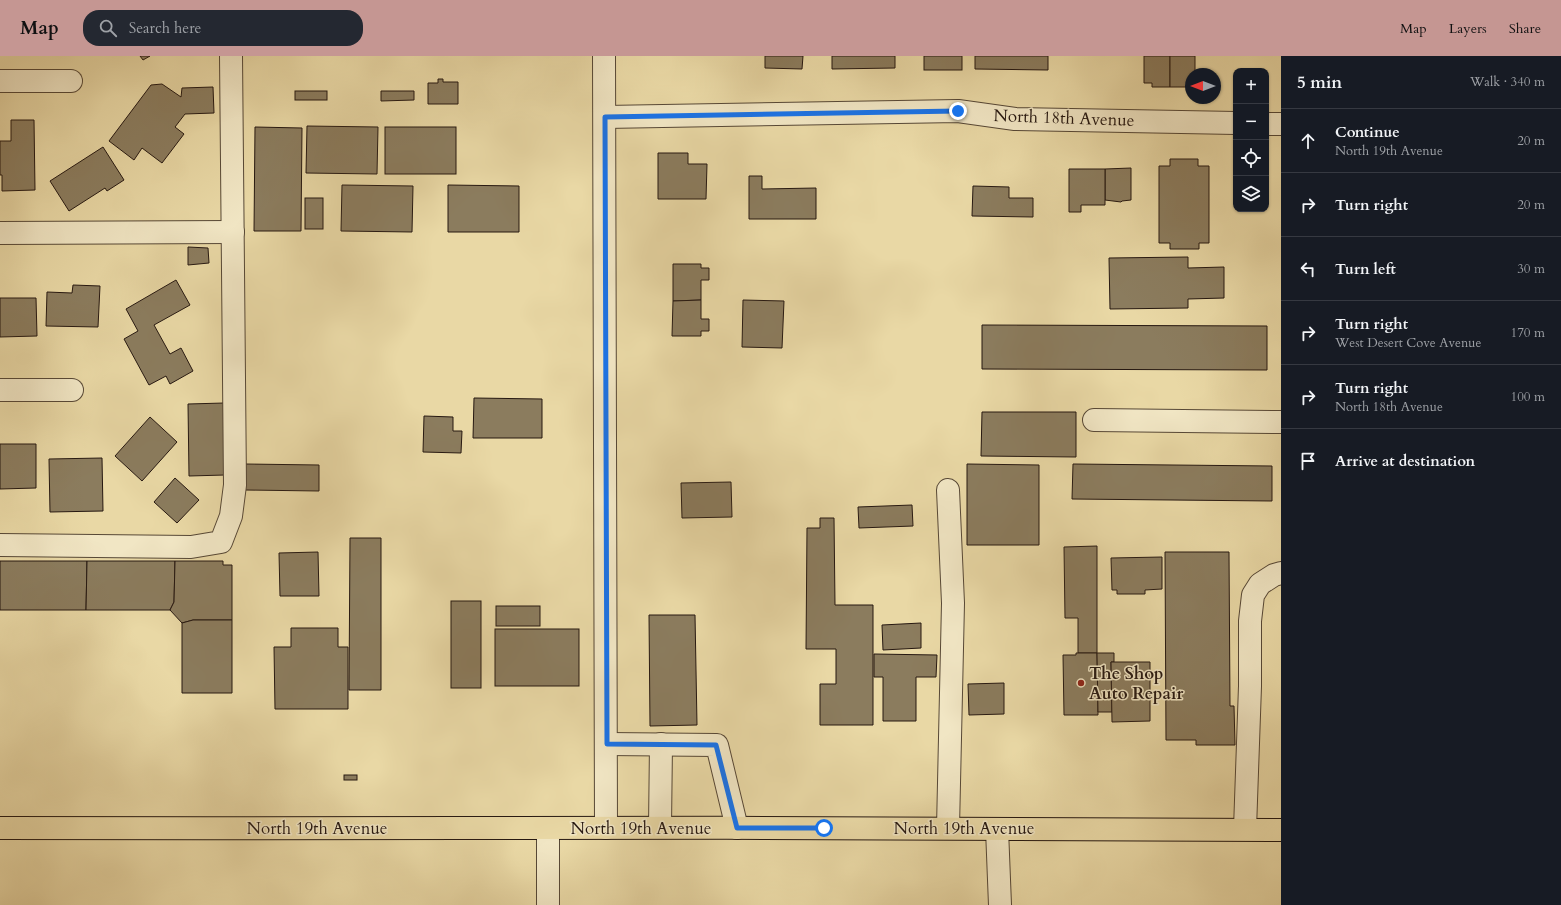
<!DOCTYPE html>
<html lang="en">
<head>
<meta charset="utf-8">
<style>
	body { margin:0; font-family:Cardo,serif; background:#242831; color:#f1f3f6 }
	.controls { position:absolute; right:12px; top:12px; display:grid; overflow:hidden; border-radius:8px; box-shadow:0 1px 3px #0004 }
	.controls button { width:36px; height:36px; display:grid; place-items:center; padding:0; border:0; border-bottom:1px solid #363941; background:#171b24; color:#f1f3f6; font:20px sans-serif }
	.compass { position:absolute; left:1185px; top:12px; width:36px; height:36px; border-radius:50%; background:#171b24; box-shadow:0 1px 3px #0004; rotate:270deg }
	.stop { position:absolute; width:12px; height:12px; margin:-9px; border:3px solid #1a73e8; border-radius:50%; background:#fff }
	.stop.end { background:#1a73e8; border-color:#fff; box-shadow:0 1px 4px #0008 }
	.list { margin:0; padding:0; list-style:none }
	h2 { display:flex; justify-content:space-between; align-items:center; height:52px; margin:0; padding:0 16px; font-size:17px }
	h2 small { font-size:13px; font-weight:400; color:#9ea1a6 }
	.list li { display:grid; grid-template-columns:26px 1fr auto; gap:12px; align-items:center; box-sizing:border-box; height:64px; padding:0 16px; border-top:1px solid #363941 }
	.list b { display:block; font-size:15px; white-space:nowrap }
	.list p { margin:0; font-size:13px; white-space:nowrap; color:#9ea1a6 }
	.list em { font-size:13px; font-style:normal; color:#9ea1a6 }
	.icon { flex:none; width:22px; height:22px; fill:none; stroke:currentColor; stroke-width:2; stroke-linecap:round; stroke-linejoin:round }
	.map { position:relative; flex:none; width:1281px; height:849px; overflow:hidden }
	header { display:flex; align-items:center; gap:24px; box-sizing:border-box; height:56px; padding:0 20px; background:#c59692; color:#111 }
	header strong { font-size:19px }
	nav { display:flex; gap:22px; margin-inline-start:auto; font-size:14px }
	.search { width:280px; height:36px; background:#242831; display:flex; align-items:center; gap:10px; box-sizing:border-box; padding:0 14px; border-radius:16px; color:#9ea1a6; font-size:15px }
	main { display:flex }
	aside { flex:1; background:#171b24 }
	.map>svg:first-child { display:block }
</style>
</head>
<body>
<header>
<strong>Map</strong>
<div class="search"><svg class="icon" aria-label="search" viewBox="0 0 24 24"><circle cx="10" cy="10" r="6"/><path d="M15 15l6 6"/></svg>Search here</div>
<nav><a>Map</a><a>Layers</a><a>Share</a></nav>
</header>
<main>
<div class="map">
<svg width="1281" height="849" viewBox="0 0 1281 849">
	<rect width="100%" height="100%" fill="#e9d8a5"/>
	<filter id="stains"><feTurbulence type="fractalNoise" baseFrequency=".005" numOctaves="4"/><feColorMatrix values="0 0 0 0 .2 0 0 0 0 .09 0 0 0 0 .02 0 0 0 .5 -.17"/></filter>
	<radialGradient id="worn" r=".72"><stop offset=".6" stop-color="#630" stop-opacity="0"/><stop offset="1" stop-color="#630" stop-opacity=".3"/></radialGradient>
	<g fill="#8b7c5e" stroke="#261811">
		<polygon points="140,0 150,0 143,4"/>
		<polygon points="765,0 803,0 802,13 765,12"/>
		<polygon points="832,0 895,0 895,12 832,13"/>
		<rect x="924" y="0" width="38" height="14"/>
		<polygon points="975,0 1048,0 1048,14 975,13"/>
		<polygon points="1144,0 1170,0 1170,31 1152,31 1152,27 1144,27"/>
		<polygon points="1170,0 1195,0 1195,18 1191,18 1191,26 1189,26 1189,31 1170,31"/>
		<polygon points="438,23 443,23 443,26 458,26 458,48 428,48 428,27 438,27"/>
		<polygon points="162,28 181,41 182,32 213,31 214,57 185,58 175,71 184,78 162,107 142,92 134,104 109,85 151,29"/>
		<rect x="295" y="35" width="32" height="9"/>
		<polygon points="381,35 414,35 414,44 381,45"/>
		<polygon points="11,64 34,64 35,134 2,135 2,119 0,119 0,85 11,85"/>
		<polygon points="307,70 378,71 377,118 306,117"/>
		<polygon points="255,71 302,72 301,175 254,175"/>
		<rect x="385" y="71" width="71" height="47"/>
		<polygon points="103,91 124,124 107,135 105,132 69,155 50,125"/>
		<polygon points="658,97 688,97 688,108 707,108 706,143 658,143"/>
		<polygon points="1170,103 1198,103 1198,110 1209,110 1209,187 1199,187 1199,193 1170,193 1170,187 1159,187 1159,110 1170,110"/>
		<polygon points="1131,112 1131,144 1122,145 1121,146 1105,144 1105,113"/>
		<polygon points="1069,113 1105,113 1105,149 1081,149 1081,156 1069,156"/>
		<polygon points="749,120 762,120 762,133 816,132 816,163 749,163"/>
		<polygon points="342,129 413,130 412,176 341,175"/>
		<polygon points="448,129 519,130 519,176 448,176"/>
		<polygon points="973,130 1009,131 1009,142 1033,142 1033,161 972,160"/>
		<rect x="305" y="142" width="18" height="31"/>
		<polygon points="188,191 208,192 209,207 188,209"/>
		<polygon points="1188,201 1188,212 1224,211 1224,242 1188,243 1188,252 1110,253 1109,202"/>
		<polygon points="673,208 701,208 701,212 709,212 709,224 701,224 701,244 673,245"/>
		<polygon points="176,224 190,249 154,269 170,298 181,292 193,315 170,328 166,320 149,329 124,283 138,275 126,253"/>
		<polygon points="73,229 100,230 98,271 46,270 47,236 72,237"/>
		<polygon points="0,242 36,242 37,280 0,281"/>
		<polygon points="701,244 701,263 709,263 709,275 701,275 701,280 672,280 673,245"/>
		<polygon points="743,244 784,245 782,292 742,291"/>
		<polygon points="982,269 1267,270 1267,314 982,313"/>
		<polygon points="474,342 542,343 542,382 473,382"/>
		<polygon points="224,347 225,419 189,420 188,348"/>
		<polygon points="982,356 1076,356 1076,401 981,400"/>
		<polygon points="424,360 453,361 453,375 462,375 461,397 423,396"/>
		<polygon points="150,361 177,386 142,425 115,400"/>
		<polygon points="0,388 36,388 36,432 0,433"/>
		<polygon points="102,402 103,455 50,456 49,403"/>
		<polygon points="245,408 319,409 319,435 245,434"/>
		<polygon points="967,408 1039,409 1039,489 967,489"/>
		<polygon points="1073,408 1272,410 1272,445 1072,443"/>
		<polygon points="175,422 199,444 177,467 154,446"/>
		<polygon points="731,426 732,461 682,462 681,427"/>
		<polygon points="912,449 913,470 859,472 858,451"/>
		<polygon points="820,462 834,462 835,549 873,549 873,669 820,669 820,628 836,628 836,593 806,593 807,472 820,472"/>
		<polygon points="350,482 381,482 381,634 349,634"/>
		<polygon points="1097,490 1097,597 1078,597 1078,562 1065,562 1064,491"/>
		<polygon points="318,496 319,540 280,540 279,497"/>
		<polygon points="1165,496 1229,496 1230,650 1234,650 1235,689 1196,689 1196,684 1166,684"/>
		<polygon points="1162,501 1162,533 1145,534 1145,538 1117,538 1117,534 1112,534 1111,502"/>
		<polygon points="0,505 87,505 86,554 0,554"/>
		<polygon points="87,505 175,505 174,546 170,554 86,554"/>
		<polygon points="175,505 223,505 223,509 232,509 232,564 193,564 182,567 170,554 174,546"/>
		<rect x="451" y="545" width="30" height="87"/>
		<rect x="496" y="550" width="44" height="20"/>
		<polygon points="649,559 695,559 697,669 650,670"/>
		<polygon points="193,564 232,564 232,637 182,637 182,567"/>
		<polygon points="921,567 921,592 883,594 882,569"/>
		<polygon points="291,572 338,572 338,591 348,591 348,653 275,653 274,591 291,591"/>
		<rect x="495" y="573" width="84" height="57"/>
		<polygon points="1076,597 1097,597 1098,659 1064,659 1063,599 1076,599"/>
		<polygon points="1097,597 1114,597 1114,606 1111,606 1112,656 1098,656"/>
		<polygon points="874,598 937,599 936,621 916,621 916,665 883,665 883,621 874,621"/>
		<polygon points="1111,606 1150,606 1150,665 1112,666"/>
		<polygon points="1004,627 1004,658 969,659 968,628"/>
		<rect x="344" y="719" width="13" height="5"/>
	</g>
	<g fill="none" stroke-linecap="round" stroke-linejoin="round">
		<defs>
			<g id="minor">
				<polyline points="604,0 606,772"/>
				<polyline points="0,25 71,25"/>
				<polyline points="605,61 958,55 1015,63 1236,67"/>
				<polyline points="1266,68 1281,68"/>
				<polyline points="0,177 233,176"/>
				<polyline points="0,334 72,334"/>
				<polyline points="1094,364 1281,366"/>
				<polyline points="0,489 191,491 221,486 231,460 235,429 231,0"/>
				<polyline points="607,688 717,689 737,772"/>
				<polyline points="660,771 661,688"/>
				<polyline points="548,772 548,849"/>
				<polyline points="948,772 953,547 948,434"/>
				<polyline points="997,773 1000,849"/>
				<polyline points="1245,773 1250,630 1250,565 1253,539 1260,528 1274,519 1281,517"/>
			</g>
			<path id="major" d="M0,772C427,773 854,770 1281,774"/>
		</defs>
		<use href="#minor" stroke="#574836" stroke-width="24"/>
		<use href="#major" stroke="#261811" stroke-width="24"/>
		<use href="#minor" stroke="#f1e6c4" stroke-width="22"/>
		<use href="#major" stroke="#e9d8a5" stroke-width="22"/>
	</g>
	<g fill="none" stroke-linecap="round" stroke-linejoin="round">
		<polyline stroke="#1a73e8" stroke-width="5" points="824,772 737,772 716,689 607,688 605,61 958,55"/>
	</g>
	<circle fill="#8f2418" stroke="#f1e6c4" stroke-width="1.5" cx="1081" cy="627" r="4"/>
	<g text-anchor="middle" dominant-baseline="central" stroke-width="3" stroke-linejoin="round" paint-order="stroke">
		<g font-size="17" fill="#261811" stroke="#f1e6c4">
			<text transform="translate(1064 62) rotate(2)">North 18th Avenue</text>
			<text x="317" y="772">North 19th Avenue</text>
			<text x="641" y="772">North 19th Avenue</text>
			<text x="964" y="772">North 19th Avenue</text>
		</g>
		<g font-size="17" font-weight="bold" fill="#261811" stroke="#f1e6c4" text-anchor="start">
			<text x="1089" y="617">The Shop<tspan x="1089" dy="20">Auto Repair</tspan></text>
		</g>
	</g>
	<rect width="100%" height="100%" filter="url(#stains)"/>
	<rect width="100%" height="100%" fill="url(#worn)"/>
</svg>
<div class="controls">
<button>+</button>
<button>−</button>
<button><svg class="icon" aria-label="locate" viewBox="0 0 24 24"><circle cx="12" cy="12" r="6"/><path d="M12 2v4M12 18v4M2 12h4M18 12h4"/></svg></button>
<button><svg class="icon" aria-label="layers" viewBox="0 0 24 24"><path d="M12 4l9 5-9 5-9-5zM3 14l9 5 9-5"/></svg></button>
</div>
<svg class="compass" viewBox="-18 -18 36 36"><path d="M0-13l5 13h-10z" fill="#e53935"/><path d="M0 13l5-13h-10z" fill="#9ea1a6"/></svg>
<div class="stop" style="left:824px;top:772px"></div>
<div class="stop end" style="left:958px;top:55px"></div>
</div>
<aside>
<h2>5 min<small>Walk · 340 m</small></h2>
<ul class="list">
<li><svg class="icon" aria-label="ahead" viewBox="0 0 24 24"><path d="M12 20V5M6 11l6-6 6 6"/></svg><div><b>Continue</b><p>North 19th Avenue</p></div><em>20 m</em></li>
<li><svg class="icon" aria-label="right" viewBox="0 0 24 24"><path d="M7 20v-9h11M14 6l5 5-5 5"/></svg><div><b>Turn right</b></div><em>20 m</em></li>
<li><svg class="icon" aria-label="left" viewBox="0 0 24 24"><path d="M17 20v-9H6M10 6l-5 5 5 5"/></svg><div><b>Turn left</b></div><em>30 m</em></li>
<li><svg class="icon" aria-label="right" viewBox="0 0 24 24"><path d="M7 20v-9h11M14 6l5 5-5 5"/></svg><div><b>Turn right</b><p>West Desert Cove Avenue</p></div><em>170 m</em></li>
<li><svg class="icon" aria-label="right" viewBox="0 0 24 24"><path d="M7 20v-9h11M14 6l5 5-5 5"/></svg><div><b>Turn right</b><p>North 18th Avenue</p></div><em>100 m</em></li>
<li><svg class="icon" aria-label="arrive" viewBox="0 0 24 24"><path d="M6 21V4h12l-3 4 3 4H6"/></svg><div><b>Arrive at destination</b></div></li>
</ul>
</aside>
</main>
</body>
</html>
